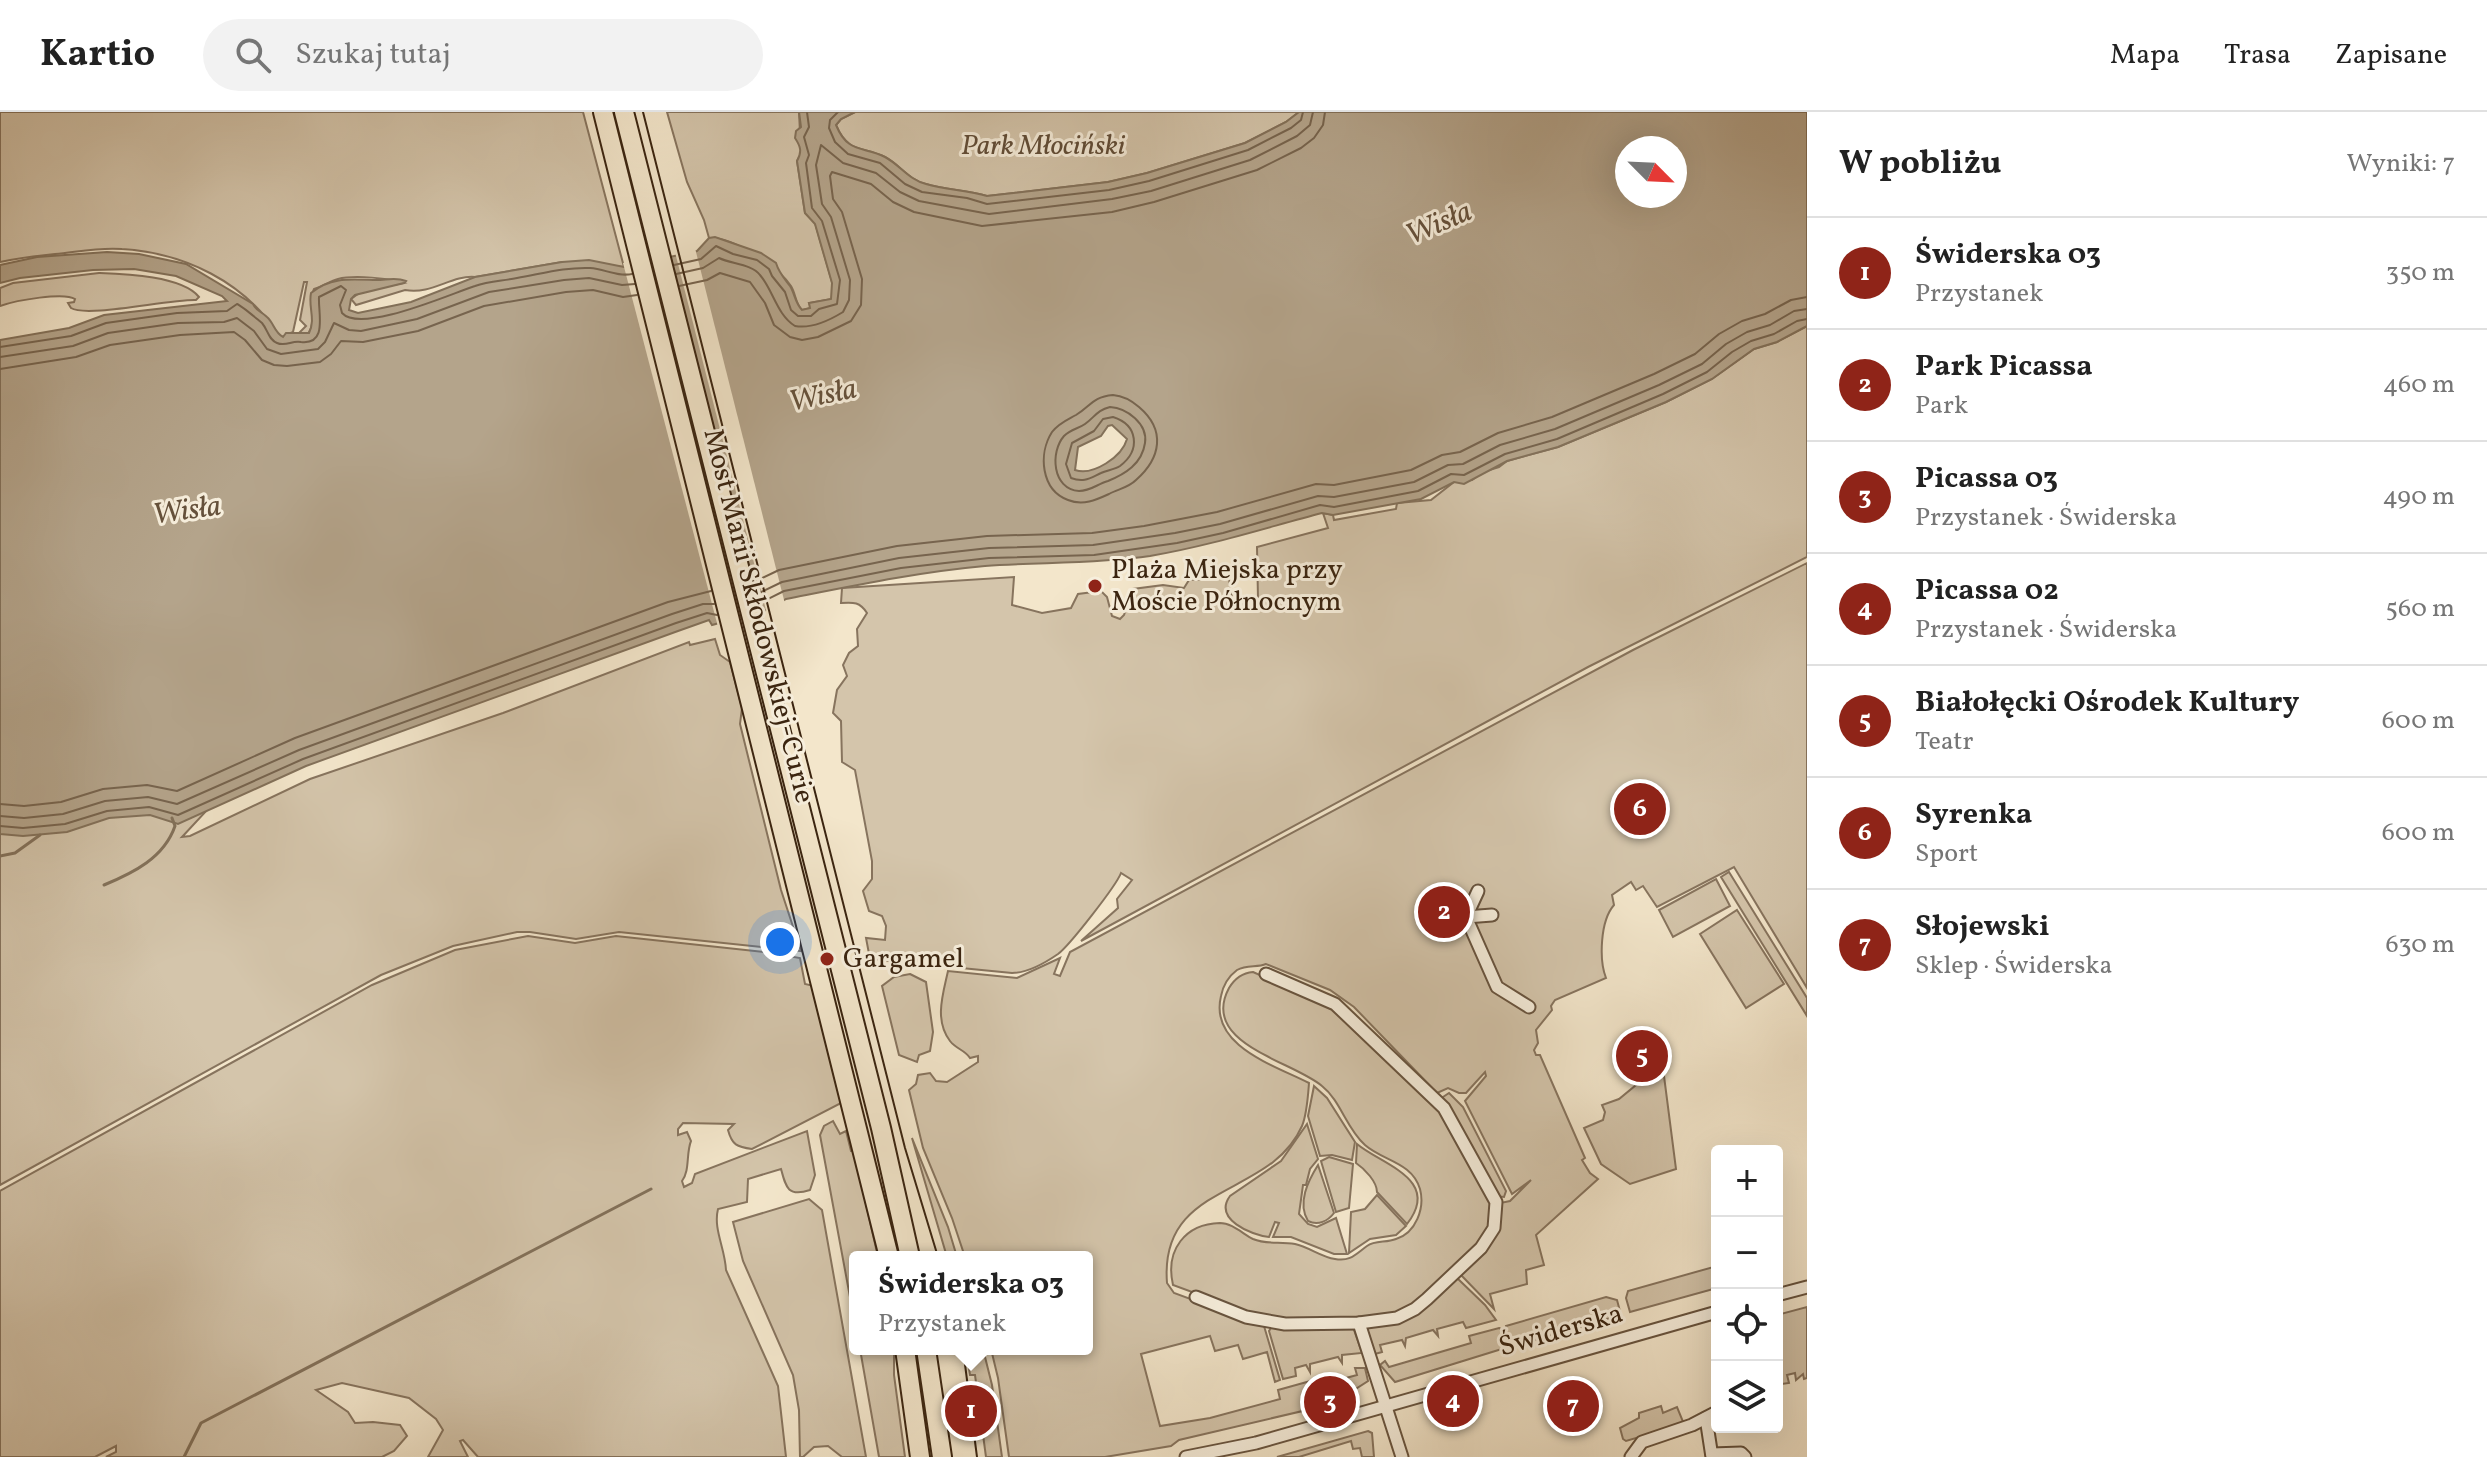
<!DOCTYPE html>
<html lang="pl">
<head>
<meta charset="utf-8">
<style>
	body { margin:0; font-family:Vollkorn,serif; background:#f2f2f2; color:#222 }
	.controls { position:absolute; right:24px; bottom:24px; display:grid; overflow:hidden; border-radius:8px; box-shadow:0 8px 32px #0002 }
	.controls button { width:72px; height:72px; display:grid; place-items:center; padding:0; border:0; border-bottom:2px solid #e0e0e0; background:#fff; color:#222; font:40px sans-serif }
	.compass { position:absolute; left:1615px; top:24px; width:72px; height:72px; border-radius:50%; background:#fff; box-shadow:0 8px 32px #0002; rotate:114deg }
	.you { position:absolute; left:780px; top:830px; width:28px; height:28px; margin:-20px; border:6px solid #fff; border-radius:50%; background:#1a73e8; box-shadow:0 0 0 12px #1a73e833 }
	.badge { display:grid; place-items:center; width:52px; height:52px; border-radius:50%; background:#8f2418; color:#fff; font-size:26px; font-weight:700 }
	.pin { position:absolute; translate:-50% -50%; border:4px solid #fff; box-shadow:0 2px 8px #0006 }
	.popup { position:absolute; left:849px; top:1139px; width:244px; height:104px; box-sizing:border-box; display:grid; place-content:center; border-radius:8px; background:#fff; filter:drop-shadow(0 2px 6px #0005); font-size:26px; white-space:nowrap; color:#767676 }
	.popup b { font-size:30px; color:#222 }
	.popup::after { content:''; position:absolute; left:50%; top:100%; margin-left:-16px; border:16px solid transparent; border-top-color:#fff }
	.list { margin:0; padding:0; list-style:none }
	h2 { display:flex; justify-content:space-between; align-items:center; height:104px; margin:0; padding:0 32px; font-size:34px }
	h2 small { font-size:26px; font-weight:400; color:#767676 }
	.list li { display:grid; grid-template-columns:52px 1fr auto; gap:24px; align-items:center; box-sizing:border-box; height:112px; padding:0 32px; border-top:2px solid #e0e0e0 }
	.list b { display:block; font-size:30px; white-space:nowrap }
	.list p { margin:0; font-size:26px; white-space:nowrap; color:#767676 }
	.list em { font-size:26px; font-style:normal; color:#767676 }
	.icon { flex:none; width:44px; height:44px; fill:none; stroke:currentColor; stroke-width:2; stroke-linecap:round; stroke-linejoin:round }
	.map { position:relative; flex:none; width:1807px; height:1345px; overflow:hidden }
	header { display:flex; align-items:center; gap:48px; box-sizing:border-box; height:112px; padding:0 40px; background:#fff; border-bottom:2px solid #e0e0e0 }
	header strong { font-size:38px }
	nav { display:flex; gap:44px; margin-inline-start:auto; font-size:28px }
	.search { width:560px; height:72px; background:#f2f2f2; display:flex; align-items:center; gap:20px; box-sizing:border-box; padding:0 28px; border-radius:44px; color:#767676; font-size:30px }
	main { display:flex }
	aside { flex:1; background:#fff }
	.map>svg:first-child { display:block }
</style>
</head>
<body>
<header>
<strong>Kartio</strong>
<div class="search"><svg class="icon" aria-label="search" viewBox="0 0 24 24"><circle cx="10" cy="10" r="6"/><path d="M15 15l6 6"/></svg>Szukaj tutaj</div>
<nav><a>Mapa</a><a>Trasa</a><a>Zapisane</a></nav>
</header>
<main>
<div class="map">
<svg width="1807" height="1345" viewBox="0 0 1807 1345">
	<rect width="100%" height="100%" fill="#f3e6cb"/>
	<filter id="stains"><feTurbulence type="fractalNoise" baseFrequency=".0025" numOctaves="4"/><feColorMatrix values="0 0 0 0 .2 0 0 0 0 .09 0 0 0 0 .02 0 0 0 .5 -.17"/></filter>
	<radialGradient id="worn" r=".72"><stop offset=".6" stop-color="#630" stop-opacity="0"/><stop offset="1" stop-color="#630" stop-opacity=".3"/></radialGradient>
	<g fill="#d4c5ab" stroke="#87745e" stroke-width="2">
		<path d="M0,0H583L624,155L562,150L475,165C451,163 432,183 405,178L356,193L351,187L362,179L404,171C391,166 353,163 338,167C330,169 322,175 314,177C307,193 318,208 308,222L299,221L306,214L300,208L307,170H304L293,220L282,225L278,222C244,170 185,141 122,137C99,135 77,140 55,142C35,144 19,146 0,150Z"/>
		<path d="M667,0H799L801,42L797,49L805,101L815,111L832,170V187L809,191L811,196L802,198C795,191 796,182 791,174C777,154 732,124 709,126L704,108L687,70Z"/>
		<path d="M855,0H1299L1286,10L1245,31L1147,61L1108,70L987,84C967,78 946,78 926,72C909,68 900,53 885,45C863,34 848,42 836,13L841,7Z"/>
		<path d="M99,161C125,162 182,164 199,185L196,188C169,187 87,206 71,196L68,191L74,190L75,187C64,180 17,188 0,194V176L13,171Z"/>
		<path d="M1807,214V445L1588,555L1081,829L1118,796L1117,787L1132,768L1121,761C1116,774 1069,834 1058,842C1045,851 1027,861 1012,861L870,847L866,826L885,828L886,814L882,804L869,799L863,779L872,767V749L855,658L842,650L841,609L833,601L837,578L847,564L843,553L849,541L858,534L857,517L867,501C860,490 854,490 841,491L842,476L1014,465L1012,493L1042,501L1071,496L1078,482L1101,479L1107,485L1112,504L1120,507L1124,503L1133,477L1163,473L1184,476L1189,468L1213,467L1228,461L1233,492H1254L1258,487L1257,435L1328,416L1323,401L1333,403L1334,408L1396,397L1397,391L1431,388L1454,370L1472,368L1483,360L1499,355L1507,349L1558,335L1666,290L1712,267L1754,237L1777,230Z"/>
		<path d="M1807,451V876L1734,755L1657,795L1643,774L1636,778L1631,770L1612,783L1614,793C1600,809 1599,848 1606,866L1555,888L1551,894L1552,898L1536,918L1538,931L1534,938L1536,943H1540L1585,1046L1582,1048L1590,1061L1598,1067L1536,1123L1544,1153L1526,1158L1527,1172L1490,1182L1494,1197L1459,1161L1486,1135L1500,1091L1510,1089L1531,1068L1512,1082L1465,989L1486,964L1485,960L1466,981H1459L1448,976L1437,981L1354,895L1330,878L1266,852C1257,856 1247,852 1237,858C1229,864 1223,874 1221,884C1209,934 1274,953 1309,971C1308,984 1307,1002 1302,1014C1270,1087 1159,1069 1167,1171L1174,1181L1264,1214L1280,1268L1275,1270L1267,1240L1243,1247L1238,1233L1215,1239L1210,1224L1141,1242L1160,1314L1210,1306L1280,1287L1278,1278L1314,1268L1316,1274L1357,1263L1355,1256H1365L1368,1269L1343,1285L1314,1293L1311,1297L1179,1328L1171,1334L1105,1345H1009L998,1266L991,1237H1087V1145H965L952,1106L923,1036L909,978L916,972L918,963L930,961L936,969L947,970L978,950V944L970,946C965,938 956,937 950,929C934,908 943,882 948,859L1017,866L1060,846L1054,862L1060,864L1070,840L1633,538Z"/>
		<polygon points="715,527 720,543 730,550 742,596 740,612 781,778 801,839 619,820 576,827 530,820 517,820 453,834 381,863 0,1073 0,709 209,696 182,725 190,724 310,667 503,601 689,530 690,533"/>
		<polygon points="1729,760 1807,886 1807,904 1721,765"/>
		<polygon points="1716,767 1730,794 1673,825 1659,798"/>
		<polygon points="1737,798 1784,872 1746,896 1700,822"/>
		<path d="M528,824L575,831L616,824L765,840L800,846L805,872L814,874L845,989L752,1037C737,1035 732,1033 728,1018L734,1012L683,1011L678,1017V1023L687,1020L691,1029C686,1041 690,1059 682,1069L684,1075L692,1071L695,1062L807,1019L815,1063L810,1078C788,1085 786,1076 781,1057L748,1067L747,1090L718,1097C713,1117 725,1136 726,1158L778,1274L786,1345H478L463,1328L460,1329L468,1345H428L443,1318L436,1307L409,1286L342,1271L316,1278L348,1300L355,1311L373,1310L400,1313L407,1324L394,1339L382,1345H106L116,1340V1334L95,1345H0V1079L372,873L455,838Z"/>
		<path d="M1253,860L1338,898L1444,1004L1491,1093L1490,1112L1481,1129L1467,1144L1417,1188L1406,1197L1394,1201L1372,1205L1280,1209L1260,1205L1173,1173C1165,1138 1185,1112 1220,1111C1232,1111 1243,1122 1253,1127C1267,1133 1281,1129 1295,1132C1309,1135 1321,1145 1335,1147C1350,1150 1356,1142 1367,1134C1375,1128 1386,1131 1396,1127C1416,1121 1425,1096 1420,1077C1412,1050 1383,1049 1365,1033C1346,1016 1341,989 1322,974C1293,949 1199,932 1229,876C1235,866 1242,861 1253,860Z"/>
		<polygon points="910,862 926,870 933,920 930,939 919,943 917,950 899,943 882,874 894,865"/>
		<polygon points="1664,964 1676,1057 1630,1072 1601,1052 1584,1016 1603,1008 1605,1000 1602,993 1619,987 1641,969"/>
		<polygon points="1314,974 1327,986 1355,1030 1352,1048 1332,1043 1320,1044 1308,1004"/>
		<polygon points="1449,981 1463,995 1506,1079 1504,1085 1495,1084 1440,987"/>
		<polygon points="833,1009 840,1022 846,1019 851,1039 854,1039 878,1145 855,1145 855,1212 820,1023 824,1014"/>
		<path d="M1307,1012L1318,1047L1310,1057L1306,1073H1303L1299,1102L1308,1112L1317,1115L1336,1106L1347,1142H1334L1291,1125H1273L1279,1111L1275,1110L1269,1125C1251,1123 1213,1107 1230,1084L1281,1049Z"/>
		<polygon points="912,1026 948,1115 957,1145 947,1145"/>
		<path d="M1357,1032C1382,1053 1442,1067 1407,1112L1377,1080C1377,1070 1365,1057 1356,1051Z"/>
		<polygon points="1329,1045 1353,1052 1349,1096 1336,1100 1321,1049"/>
		<path d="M1318,1053L1334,1101C1328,1109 1318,1114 1308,1109C1297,1091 1308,1069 1318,1053Z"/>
		<polygon points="1377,1083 1406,1114 1396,1123 1370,1127 1349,1141 1351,1100 1365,1097"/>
		<polygon points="809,1087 822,1098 866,1345 842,1345 828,1334 814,1335 803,1345 800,1345 799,1298 793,1263 743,1149 733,1110"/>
		<polygon points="1717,1154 1717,1176 1630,1200 1626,1186 1628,1179"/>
		<polygon points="1456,1165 1485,1193 1496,1208 1466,1216 1463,1210 1437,1217 1438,1224 1433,1218 1406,1226 1405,1234 1402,1228 1380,1233 1382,1240 1375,1242 1367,1217 1370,1214 1382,1213"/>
		<polygon points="1606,1185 1617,1188 1621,1203 1511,1235 1509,1233 1506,1214"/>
		<polygon points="1807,1195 1807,1266 1804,1267 1803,1262 1796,1268 1795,1261 1787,1263 1789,1271 1782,1272 1777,1265 1777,1203"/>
		<polygon points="1353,1215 1362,1241 1342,1243 1342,1251 1338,1245 1310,1252 1310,1260 1306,1253 1295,1256 1296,1264 1283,1267 1269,1219 1271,1216"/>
		<polygon points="1499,1216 1503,1218 1505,1236 1395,1270 1380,1253 1385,1249 1389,1255 1471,1231 1469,1224"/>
		<polygon points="860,1237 894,1237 894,1263 905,1345 879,1345"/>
		<polygon points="966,1237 983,1237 992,1273 1002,1345 986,1345 975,1263 970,1263"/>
		<polygon points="1661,1294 1663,1301 1677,1295 1684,1312 1626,1329 1623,1327 1620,1316 1639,1306 1639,1301"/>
		<polygon points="1368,1319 1372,1321 1374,1345 1362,1345 1360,1336 1353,1337 1351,1329 1299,1345 1277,1345"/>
	</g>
	<path fill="#b4a48b" stroke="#83715a" stroke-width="2" fill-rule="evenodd" d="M799,0H855L841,7L836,13C848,42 863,34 885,45C900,53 909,68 926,72C946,78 967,78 987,84L1108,70L1147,61L1245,31L1286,10L1299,0H1807V214L1777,230L1754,237L1712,267L1666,290L1558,335L1507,349L1464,372L1454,370L1421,387L1333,403L1322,401C1265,416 1209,434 1150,444C1095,452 1040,450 985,454C918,460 852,474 786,487L770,497L712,513L709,508L678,519L306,654L178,712L150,703L109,706L67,720L23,724L0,722V228L69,216L104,203L227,189L222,184L176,164L134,157L93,158L20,166L0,171V153L37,145L107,140L139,142L186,152L253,192C257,200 261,199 267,205C274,211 274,220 283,225L286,221H309C316,207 308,195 311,181C330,165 350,167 373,168C385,169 394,164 406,169L404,171L355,183L351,187L349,198L358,201L411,190L475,165L562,150L589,148L624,155L697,139L709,126L715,125L761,141L776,151C779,161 784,166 790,174C795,182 795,191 802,198L810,196L809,191L831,187L832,171L815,112L805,101L797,49C802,40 801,35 795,26L796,19L801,15ZM1627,36H1675V84H1627ZM1112,313L1127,327C1122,345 1093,364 1075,358L1078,335L1101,324L1108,314Z"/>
	<g fill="#f3e6cb">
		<polygon points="695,136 785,492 767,502 675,140"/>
		<polygon points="648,146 740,509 718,515 623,151"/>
	</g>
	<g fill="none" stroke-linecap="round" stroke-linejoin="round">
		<g stroke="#77644e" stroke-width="2">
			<polyline points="838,0 830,8 829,16 835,30 848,42 880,51 905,72 922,80 967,86 987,92 1109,78 1149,69 1248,38 1291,16 1301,8 1303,0"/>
			<polyline points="674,153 701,147 716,134 733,142 757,148 769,157 772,164 785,180 791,198 798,204 811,204 819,197 837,192 840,168 822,109 812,96 806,51 809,43 804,25 809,15 807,0"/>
			<path d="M676,162L703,156L719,146C731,152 752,152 760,163C773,178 777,203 795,214C811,217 830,208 843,200L849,188L850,168L831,105L822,92L816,53L821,33L843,51L876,61L900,80L919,89L989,102L1112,87L1151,79L1250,48L1297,24L1310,13L1313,0"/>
			<polyline points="679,174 707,168 720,161 750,170 765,191 774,213 790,225 802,228 818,225 851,209 861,193 862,167 842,100 833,87 830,64 832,60 871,72 893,90 914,100 982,114 1112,100 1154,90 1257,58 1301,36 1314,26 1323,13 1325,0"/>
			<path d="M0,235L71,224L106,211L177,201L227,199L237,192C242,194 257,207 262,211C268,218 268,227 277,231C286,235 292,228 301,230C328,233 318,201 319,185L341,174L346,178L340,193L342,201C361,222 450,182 475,174C489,169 503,169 517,166C541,162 565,155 590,156C605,157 617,165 632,162"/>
			<polyline points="0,245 73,234 108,221 178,211 224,210 237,206 254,219 267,237 281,242 318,237 325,230 334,211 349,218 361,219 417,207 489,180 564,168 589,166 622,173 635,172"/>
			<polyline points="0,257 76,245 110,233 180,223 234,220 245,228 262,248 274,253 287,254 320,250 331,242 341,229 363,230 418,219 484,194 566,180 593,178 623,185 637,183"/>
			<path d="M1113,283C1124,284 1131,288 1139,295C1166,318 1161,346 1136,368C1128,376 1118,377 1109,382C1096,388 1083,394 1068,388C1041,378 1038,342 1052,320C1059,311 1067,308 1076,303C1091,294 1092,285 1113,283Z"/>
			<path d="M1110,295C1127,296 1148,312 1145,331C1142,352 1125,362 1108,369C1097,372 1091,379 1079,379C1052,377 1050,340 1064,324C1071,317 1078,317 1085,312C1095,305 1097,298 1110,295Z"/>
			<path d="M1113,305C1138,313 1141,338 1120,354C1114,358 1107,358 1101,361C1090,366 1084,371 1071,366L1066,352L1072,331L1094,319L1103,307Z"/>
			<polyline points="754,470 779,458 897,434 987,424 1092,421 1144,414 1217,400 1316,372 1334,373 1411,358 1442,343 1460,340 1498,321 1552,305 1654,262 1695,242 1719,222 1742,209 1765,202 1791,188 1807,185"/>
			<polyline points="757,482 782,470 899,446 989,436 1093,433 1175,421 1220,412 1318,384 1334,385 1414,370 1448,353 1463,352 1500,333 1555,317 1659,273 1702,252 1726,232 1747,220 1770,213 1794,199 1807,197"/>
			<polyline points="760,491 784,479 901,456 989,446 1094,443 1177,431 1223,421 1320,393 1334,395 1418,379 1451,362 1464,363 1505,342 1557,327 1663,282 1707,260 1732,240 1751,229 1774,222 1797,209 1807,207"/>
			<polyline points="0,692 24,694 61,690 103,677 147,673 177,679 295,626 668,490 711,479"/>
			<polyline points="0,704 24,706 63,702 105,689 148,685 177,692 299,638 672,502 703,492 714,492"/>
			<polyline points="0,714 23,716 65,712 107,699 149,695 178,703 303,647 676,511 707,501 717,503"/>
		</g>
		<g stroke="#83715a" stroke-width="3">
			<polyline points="0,744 15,741 40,723"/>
			<path d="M104,773C133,761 164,746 175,714L172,706"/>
			<polyline points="184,1345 201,1311 651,1077"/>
		</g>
		<defs>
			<g id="street">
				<polyline points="1454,791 1466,805 1497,875 1529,895"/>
				<polyline points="1466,805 1478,779"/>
				<polyline points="1466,805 1492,803"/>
				<polyline points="1777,1183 1807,1175"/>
				<polyline points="1196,1185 1246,1205 1285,1212 1359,1211 1397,1206 1415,1197 1427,1187 1481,1136 1494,1116 1496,1090 1444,996 1335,892 1266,862"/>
				<polyline points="1359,1211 1402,1345"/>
				<polyline points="1706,1306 1712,1345"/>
				<polyline points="1712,1342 1741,1341 1745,1345"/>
				<polyline points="1186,1345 1256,1331 1717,1200"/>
				<polyline points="1631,1345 1642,1330 1692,1313 1717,1300"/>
			</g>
			<g id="primary">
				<polyline points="603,0 889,1145"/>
				<polyline points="624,0 881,1016 910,1145"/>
				<polyline points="905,1237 920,1345"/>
				<polyline points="926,1237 942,1345"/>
			</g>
		</defs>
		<use href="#street" stroke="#68543f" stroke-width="15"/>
		<use href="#primary" stroke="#3a2410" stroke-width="22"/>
		<use href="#street" stroke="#f7efdd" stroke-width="11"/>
		<use href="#primary" stroke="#f3e6cb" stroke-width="18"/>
		<g stroke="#3a2410" stroke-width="2">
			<polyline points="643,0 905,1036 938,1145"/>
			<polyline points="963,1237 977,1345"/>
		</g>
	</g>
	<g fill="#8f2418" stroke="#f7efdd" stroke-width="3">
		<circle cx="1095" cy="474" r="8"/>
		<circle cx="827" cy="847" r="8"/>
	</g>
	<g text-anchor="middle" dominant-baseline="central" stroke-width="6" stroke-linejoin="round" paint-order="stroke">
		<g font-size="28" font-style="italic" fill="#604c37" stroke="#f7efdd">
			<text x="1043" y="34">Park Młociński</text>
		</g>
		<g font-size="28" fill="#3a2410" stroke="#f7efdd" text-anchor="start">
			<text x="1111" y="458">Plaża Miejska przy<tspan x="1111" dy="32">Moście Północnym</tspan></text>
			<text x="843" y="847">Gargamel</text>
		</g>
		<g font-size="28" fill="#3a2410" stroke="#f7efdd">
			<text transform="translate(758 504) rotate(76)">Most Marii Skłodowskiej-Curie</text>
			<text transform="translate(1561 1219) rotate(-16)">Świderska</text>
		</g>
		<g font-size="30" font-style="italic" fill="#65513b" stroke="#f7efdd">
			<text transform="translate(1439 112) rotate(-23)">Wisła</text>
			<text transform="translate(823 284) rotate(-12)">Wisła</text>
			<text transform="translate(187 399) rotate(-8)">Wisła</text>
		</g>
	</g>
	<rect width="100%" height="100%" filter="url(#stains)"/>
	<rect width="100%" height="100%" fill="url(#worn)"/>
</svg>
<div class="controls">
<button>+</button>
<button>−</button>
<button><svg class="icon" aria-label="locate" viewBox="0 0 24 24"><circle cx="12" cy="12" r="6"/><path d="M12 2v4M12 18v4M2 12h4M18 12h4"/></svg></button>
<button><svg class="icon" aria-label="layers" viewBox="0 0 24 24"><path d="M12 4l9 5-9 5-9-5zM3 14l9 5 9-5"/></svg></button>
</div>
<svg class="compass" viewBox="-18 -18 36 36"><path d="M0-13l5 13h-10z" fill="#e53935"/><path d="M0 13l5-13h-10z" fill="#767676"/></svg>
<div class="you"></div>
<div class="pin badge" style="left:971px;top:1299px">1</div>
<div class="popup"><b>Świderska 03</b>Przystanek</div>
<div class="pin badge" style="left:1444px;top:800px">2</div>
<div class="pin badge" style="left:1330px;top:1290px">3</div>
<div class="pin badge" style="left:1453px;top:1289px">4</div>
<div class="pin badge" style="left:1642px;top:944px">5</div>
<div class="pin badge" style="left:1640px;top:697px">6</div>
<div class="pin badge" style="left:1573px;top:1294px">7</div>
</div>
<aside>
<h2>W pobliżu<small>Wyniki: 7</small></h2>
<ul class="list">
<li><span class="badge">1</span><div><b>Świderska 03</b><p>Przystanek</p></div><em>350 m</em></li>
<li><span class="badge">2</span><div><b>Park Picassa</b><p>Park</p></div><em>460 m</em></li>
<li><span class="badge">3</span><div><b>Picassa 03</b><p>Przystanek · Świderska</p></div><em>490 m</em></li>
<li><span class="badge">4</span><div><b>Picassa 02</b><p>Przystanek · Świderska</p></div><em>560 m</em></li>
<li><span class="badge">5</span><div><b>Białołęcki Ośrodek Kultury</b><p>Teatr</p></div><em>600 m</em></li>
<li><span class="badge">6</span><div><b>Syrenka</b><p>Sport</p></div><em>600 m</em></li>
<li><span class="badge">7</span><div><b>Słojewski</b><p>Sklep · Świderska</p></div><em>630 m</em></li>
</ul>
</aside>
</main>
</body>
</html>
